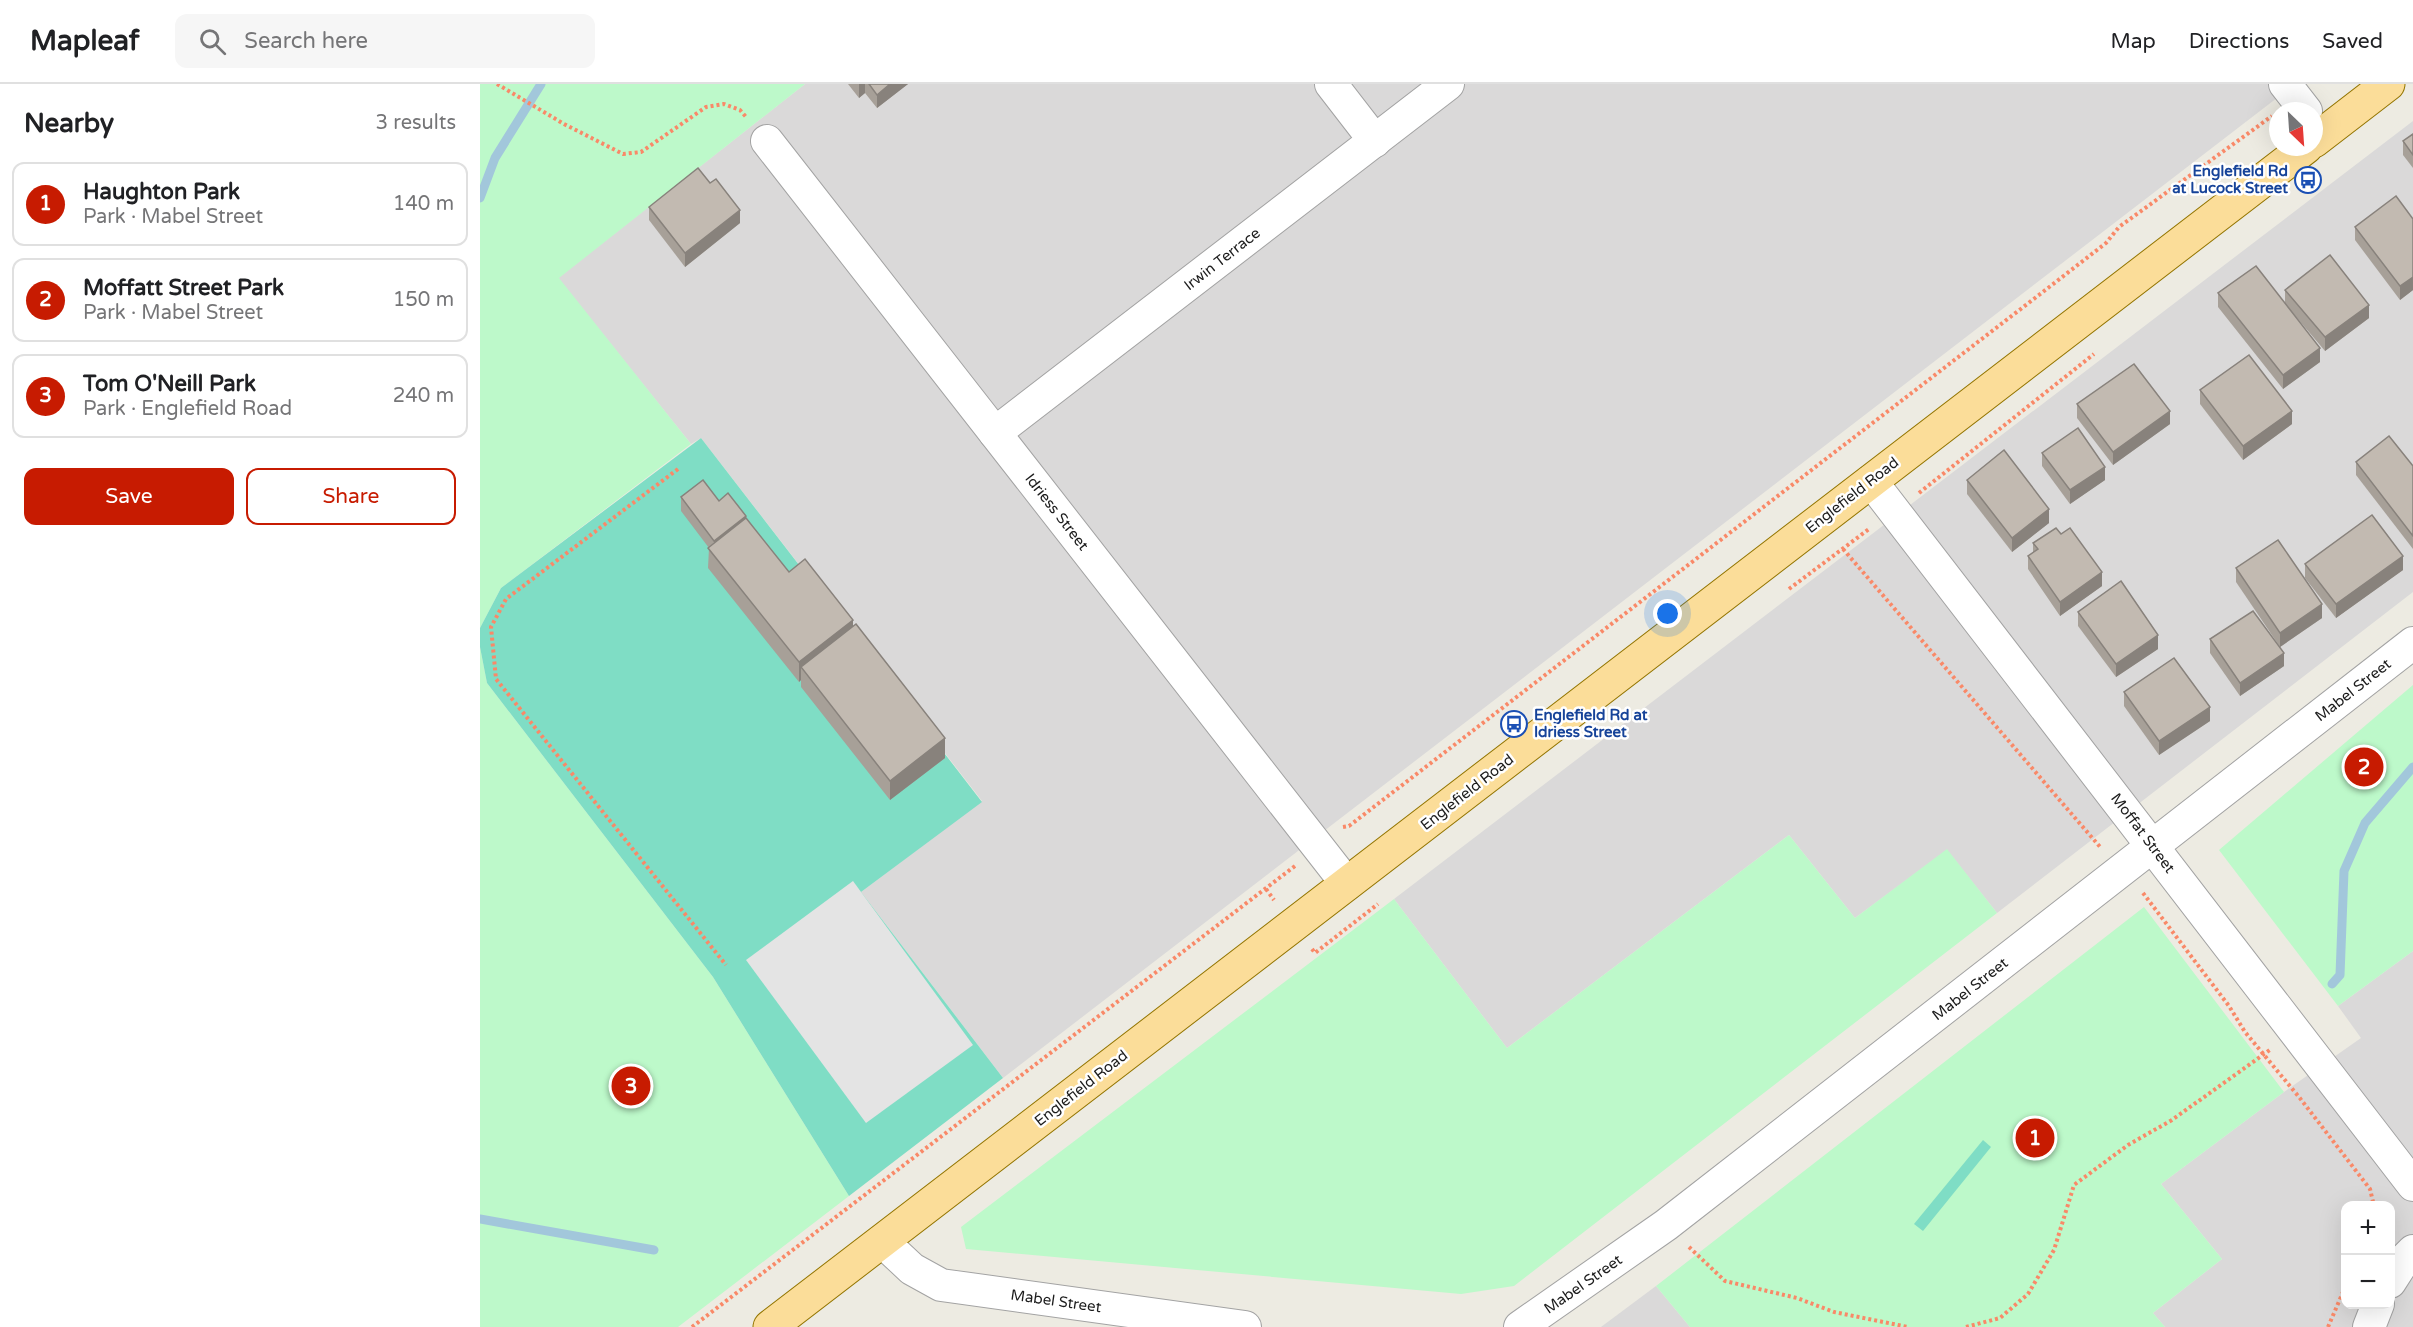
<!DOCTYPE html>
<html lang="en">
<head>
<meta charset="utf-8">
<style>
	body { margin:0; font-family:"Varela Round",sans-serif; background:#f6f6f6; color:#202124 }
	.controls { position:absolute; right:18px; bottom:18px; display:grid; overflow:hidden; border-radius:12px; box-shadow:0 6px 24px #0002 }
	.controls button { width:54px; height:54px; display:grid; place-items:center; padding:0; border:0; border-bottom:2px solid #e0e0e0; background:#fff; color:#202124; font:30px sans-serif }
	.compass { position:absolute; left:1789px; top:18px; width:54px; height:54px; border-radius:50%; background:#fff; box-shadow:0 6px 24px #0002; rotate:155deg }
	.you { position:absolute; left:1188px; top:530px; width:21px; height:21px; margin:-15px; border:4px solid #fff; border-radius:50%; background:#1a73e8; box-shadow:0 0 0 9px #1a73e833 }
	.badge { display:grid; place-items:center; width:39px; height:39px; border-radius:50%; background:#c71b01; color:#fff; font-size:20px; font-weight:700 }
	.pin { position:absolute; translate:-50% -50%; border:3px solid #fff; box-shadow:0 2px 6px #0006 }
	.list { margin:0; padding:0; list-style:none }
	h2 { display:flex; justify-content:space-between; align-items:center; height:78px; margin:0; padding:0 24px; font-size:26px }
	h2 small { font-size:20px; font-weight:400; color:#757577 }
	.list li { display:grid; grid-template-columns:39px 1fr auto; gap:18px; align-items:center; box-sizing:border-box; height:84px; margin:0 12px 12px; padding:0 12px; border:2px solid #e0e0e0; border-radius:12px }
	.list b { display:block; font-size:22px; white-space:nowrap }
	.list p { margin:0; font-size:20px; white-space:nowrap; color:#757577 }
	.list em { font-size:20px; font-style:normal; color:#757577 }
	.actions { display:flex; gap:12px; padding:18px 24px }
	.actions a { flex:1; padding:14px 0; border:2px solid #c71b01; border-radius:12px; text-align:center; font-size:21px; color:#c71b01 }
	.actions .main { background:#c71b01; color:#fff }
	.icon { flex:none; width:33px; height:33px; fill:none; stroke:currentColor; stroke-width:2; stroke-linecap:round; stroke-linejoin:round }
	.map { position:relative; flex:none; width:1933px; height:1243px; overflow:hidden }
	header { display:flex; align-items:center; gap:36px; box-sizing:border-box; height:84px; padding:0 30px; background:#fff; border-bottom:2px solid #e0e0e0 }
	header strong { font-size:28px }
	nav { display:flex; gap:33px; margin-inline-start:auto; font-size:21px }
	.search { width:420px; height:54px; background:#f6f6f6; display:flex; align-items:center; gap:15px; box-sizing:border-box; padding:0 21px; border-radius:12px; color:#757577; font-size:22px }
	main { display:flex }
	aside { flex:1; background:#fff }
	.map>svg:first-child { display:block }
</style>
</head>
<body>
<header>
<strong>Mapleaf</strong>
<div class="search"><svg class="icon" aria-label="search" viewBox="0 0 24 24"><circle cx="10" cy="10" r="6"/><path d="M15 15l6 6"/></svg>Search here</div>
<nav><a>Map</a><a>Directions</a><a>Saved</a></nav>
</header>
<main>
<aside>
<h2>Nearby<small>3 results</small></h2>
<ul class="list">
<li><span class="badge">1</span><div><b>Haughton Park</b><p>Park · Mabel Street</p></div><em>140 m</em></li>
<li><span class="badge">2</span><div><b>Moffatt Street Park</b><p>Park · Mabel Street</p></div><em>150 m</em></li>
<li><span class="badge">3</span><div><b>Tom O'Neill Park</b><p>Park · Englefield Road</p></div><em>240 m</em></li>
</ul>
<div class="actions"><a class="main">Save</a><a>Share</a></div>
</aside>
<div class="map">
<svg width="1933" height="1243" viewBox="0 0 1933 1243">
	<rect width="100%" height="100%" fill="#edebe2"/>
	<g fill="#dad9d9" fill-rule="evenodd">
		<polygon points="325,0 1815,0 523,994 381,808 502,717 221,354 211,360 78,194"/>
		<polygon points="1933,37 1933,508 1517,829 1467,766 1375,834 1309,751 1027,964 914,815"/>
		<path d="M1933,867V1243H1685L1673,1229L1742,1175L1681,1100L1804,1008L1881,954L1858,922ZM1866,1122H1910V1220H1866Z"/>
		<polygon points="1176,1202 1210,1243 1121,1243"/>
	</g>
	<g fill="#bdf9ca">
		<polygon points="0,0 325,0 79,194 211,360 21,504 0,544"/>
		<polygon points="0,563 7,599 233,893 369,1112 198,1243 0,1243"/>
		<polygon points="1933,601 1933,867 1858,922 1739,766"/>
		<polygon points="1309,751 1375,834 1467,765 1517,829 1034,1202 981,1210 486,1165 481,1143 914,815 1027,964"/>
		<polygon points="1664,823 1804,1008 1681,1100 1742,1175 1673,1229 1685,1243 1210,1243 1176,1202"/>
	</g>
	<g fill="#7fddc5">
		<polygon points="221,354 502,718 381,808 523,994 369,1112 233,893 7,599 0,563 0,544 21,504"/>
		<polygon points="1503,1056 1511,1063 1443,1147 1434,1140"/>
	</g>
	<polygon fill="#e4e4e4" points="373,797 493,961 386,1039 266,876"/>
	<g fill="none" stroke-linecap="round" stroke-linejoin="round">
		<g stroke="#a2c7db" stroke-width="9">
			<polyline points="0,114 15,74 61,0"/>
			<polyline points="1852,900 1860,891 1864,787 1885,739 1933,683"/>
			<polyline points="0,1135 174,1166"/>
		</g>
		<defs>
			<g id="minor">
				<polyline points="851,0 895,57"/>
				<polyline points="1805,0 1826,27"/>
				<polyline points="287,57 867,800"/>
				<polyline points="515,349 968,0"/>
				<polyline points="1391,397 1933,1101"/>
				<polyline points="402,1157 432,1185 461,1201 765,1243"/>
				<polyline points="1910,1198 1924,1176 1933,1167"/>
				<polyline points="1040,1243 1186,1141 1933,559"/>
				<polyline points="1889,1243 1898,1220"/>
			</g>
			<g id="major">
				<polyline points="1834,57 1908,0"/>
				<polyline points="290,1243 1826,63"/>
			</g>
		</defs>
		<use href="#minor" stroke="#a3a3a3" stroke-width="34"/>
		<use href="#major" stroke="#937501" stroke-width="35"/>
		<g stroke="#f98968" stroke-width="4" stroke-dasharray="3 3" stroke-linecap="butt">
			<polyline points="17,0 84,40 143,70 161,68 226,23 244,20 260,26 267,34"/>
			<polyline points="198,385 26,515 11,543 16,595 246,881"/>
			<polyline points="1439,409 1614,270"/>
			<polyline points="1363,465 1621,764"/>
			<polyline points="1309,505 1389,445"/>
			<polyline points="863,743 869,742 1568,204 1626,159 1639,143 1792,32"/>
			<polyline points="786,805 794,816"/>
			<polyline points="1663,809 1749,922 1765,948 1819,1013 1890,1105 1894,1122"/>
			<polyline points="832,865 835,869 898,820"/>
			<polyline points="1209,1163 1245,1197 1317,1214 1354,1228 1428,1243"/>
			<polyline points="212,1243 815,782"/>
			<polyline points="1486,1243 1520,1234 1548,1210 1574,1166 1594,1101 1648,1061 1692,1036 1791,965"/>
			<polyline points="1848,1243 1866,1201"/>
		</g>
		<use href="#minor" stroke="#fff" stroke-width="32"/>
		<use href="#major" stroke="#fbdd99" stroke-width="33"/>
	</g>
	<g fill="#a7a098">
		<polygon points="368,0 428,0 397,24 385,9 379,14"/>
		<polygon points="1933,50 1933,84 1923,71 1923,57"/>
		<polygon points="169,123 260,139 205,183 169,136"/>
		<polygon points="1933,135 1933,206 1920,216 1875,156 1875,143"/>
		<polygon points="1805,206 1889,234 1845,267 1812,228 1840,278 1803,305 1738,223 1738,209 1805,218"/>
		<polygon points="1720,306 1812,340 1763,376 1720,320"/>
		<polygon points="1597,320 1690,340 1633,381 1597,334"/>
		<polygon points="1562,369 1625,396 1590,420 1562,382"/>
		<polygon points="1876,378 1933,382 1933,465 1876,391"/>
		<polygon points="1487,396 1569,439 1532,468 1487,410"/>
		<polygon points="201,413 239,417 266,434 309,488 373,542 465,674 410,716 321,603 321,596 319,598 228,484 229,464 201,427"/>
		<polygon points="1581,450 1622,502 1580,532 1548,485 1548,472 1553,468 1553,459"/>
		<polygon points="1825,480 1923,486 1856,534 1825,494"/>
		<polygon points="1756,484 1842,534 1800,563 1756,498"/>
		<polygon points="1598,528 1678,565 1636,593 1598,542"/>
		<polygon points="1730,555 1804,582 1760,612 1730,569"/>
		<polygon points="1644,608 1730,637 1679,671 1644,622"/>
	</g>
	<g fill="#88827c">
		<polygon points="379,0 385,0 385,9 379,14"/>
		<polygon points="410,0 428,0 397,24 397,11"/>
		<polygon points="260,126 260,139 205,183 205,169"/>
		<polygon points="1933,193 1933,206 1920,216 1920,202"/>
		<polygon points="1889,221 1889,234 1845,267 1845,253"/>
		<polygon points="1840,264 1840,278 1803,305 1803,291"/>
		<polygon points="1690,327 1690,340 1633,381 1633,368"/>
		<polygon points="1812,327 1812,340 1763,376 1763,362"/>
		<polygon points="1625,383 1625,396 1590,420 1590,406"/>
		<polygon points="1569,425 1569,439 1532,468 1532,454"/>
		<polygon points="266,432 266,446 234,471 234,457"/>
		<polygon points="1923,472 1923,486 1856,534 1856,520"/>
		<polygon points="1622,488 1622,502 1580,532 1580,518"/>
		<polygon points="1842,520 1842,534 1800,563 1800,549"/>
		<polygon points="373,536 373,556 321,583 321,596 319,598 319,578"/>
		<polygon points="1678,551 1678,565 1636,593 1636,580"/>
		<polygon points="1804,569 1804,582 1760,612 1760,599"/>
		<polygon points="1730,623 1730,637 1679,671 1679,657"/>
		<polygon points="465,654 465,674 410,716 410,697"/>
	</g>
	<g fill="#c2bab1" stroke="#88827c" stroke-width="1.5">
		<polygon points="389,0 410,0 397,11"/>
		<polygon points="1933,50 1933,71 1923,57"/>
		<polygon points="218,84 230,99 236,95 260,126 205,169 169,123"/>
		<polygon points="1916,112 1933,135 1933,193 1920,202 1875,143"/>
		<polygon points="1850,171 1889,221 1845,253 1805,206"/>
		<polygon points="1776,182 1840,264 1803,291 1738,209"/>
		<polygon points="1769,271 1812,327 1763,362 1720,306"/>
		<polygon points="1654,280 1690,327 1633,368 1597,320"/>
		<polygon points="1598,344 1625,383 1590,406 1562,369"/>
		<polygon points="1909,352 1933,382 1933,452 1876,378"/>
		<polygon points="1524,366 1569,425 1532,454 1487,396"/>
		<polygon points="223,396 239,417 248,409 266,432 234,457 201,413"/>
		<polygon points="1892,431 1923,472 1856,520 1825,480"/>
		<polygon points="266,434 309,488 325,475 373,536 319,578 228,464"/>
		<polygon points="1576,444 1581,450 1590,444 1622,488 1580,518 1548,472 1558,465 1553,459"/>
		<polygon points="1798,456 1842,520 1800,549 1756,484"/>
		<polygon points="1641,497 1678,551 1636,580 1598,528"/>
		<polygon points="1773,527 1804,569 1760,599 1730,555"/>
		<polygon points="376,540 465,654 410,697 321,583"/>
		<polygon points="1694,574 1730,623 1679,657 1644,608"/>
	</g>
	<defs>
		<symbol id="bus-ring" viewBox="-11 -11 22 22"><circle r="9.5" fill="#fff" stroke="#1a4fb4" stroke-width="1.5"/><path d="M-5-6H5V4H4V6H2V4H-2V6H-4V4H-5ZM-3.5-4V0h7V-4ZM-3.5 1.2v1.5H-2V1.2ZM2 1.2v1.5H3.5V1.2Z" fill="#1a4fb4"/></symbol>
	</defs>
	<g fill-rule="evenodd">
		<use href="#bus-ring" x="1813" y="81" width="30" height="30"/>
		<use href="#bus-ring" x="1019" y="625" width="30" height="30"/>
	</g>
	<g text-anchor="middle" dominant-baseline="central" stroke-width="5" stroke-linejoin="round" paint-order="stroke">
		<g font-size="15" font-weight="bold" fill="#164399" stroke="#fff" text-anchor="end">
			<text x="1808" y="87">Englefield Rd<tspan x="1808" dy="17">at Lucock Street</tspan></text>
			<text x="1054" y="631" text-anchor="start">Englefield Rd at<tspan x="1054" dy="17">Idriess Street</tspan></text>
		</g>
		<g font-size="15" fill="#1c1c1c" stroke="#fff">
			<text transform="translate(742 175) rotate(-38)">Irwin Terrace</text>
			<text transform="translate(1372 411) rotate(-38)">Englefield Road</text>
			<text transform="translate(577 428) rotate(52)">Idriess Street</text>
			<text transform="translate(1873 606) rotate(-38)">Mabel Street</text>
			<text transform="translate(987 708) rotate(-38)">Englefield Road</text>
			<text transform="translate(1663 749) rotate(53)">Moffat Street</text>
			<text transform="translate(1490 905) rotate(-38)">Mabel Street</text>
			<text transform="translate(601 1004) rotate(-38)">Englefield Road</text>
			<text transform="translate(1103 1200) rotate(-35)">Mabel Street</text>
			<text transform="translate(576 1217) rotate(8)">Mabel Street</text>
		</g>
	</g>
</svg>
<div class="controls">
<button>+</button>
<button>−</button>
</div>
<svg class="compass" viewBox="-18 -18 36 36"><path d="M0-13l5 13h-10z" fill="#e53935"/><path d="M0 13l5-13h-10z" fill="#757577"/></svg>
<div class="you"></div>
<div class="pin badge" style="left:1555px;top:1054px">1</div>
<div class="pin badge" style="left:1884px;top:683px">2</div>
<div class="pin badge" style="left:151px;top:1002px">3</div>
</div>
</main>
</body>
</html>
